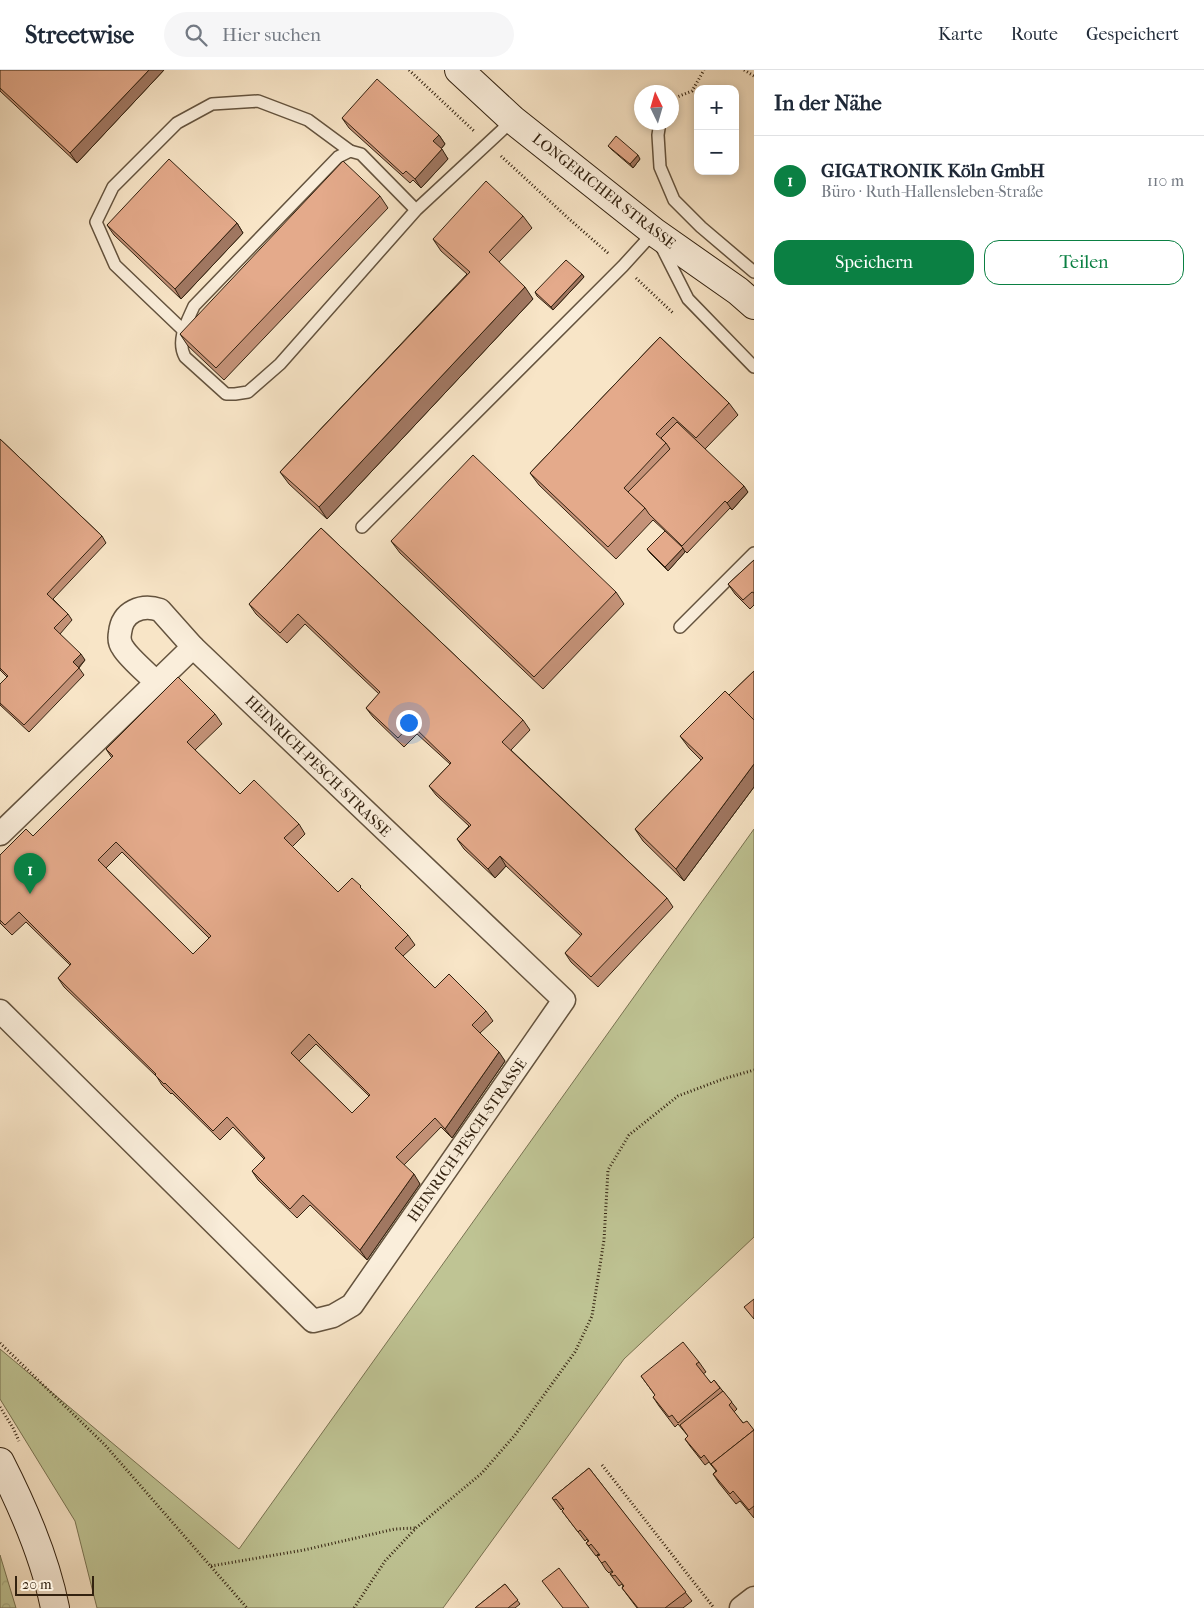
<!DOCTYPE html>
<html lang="de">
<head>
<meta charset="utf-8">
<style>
	body { margin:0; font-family:"IM FELL French Canon",serif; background:#f6f6f7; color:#1f2937 }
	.controls { position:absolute; right:15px; top:15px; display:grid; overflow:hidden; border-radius:10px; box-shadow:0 2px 8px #0003 }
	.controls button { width:45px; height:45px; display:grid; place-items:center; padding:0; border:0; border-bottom:1px solid #e0e1e3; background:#fff; color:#1f2937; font:25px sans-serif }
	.compass { position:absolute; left:634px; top:15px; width:45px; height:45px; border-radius:50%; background:#fff; box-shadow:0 2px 8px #0003; rotate:355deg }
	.scale { position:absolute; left:15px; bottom:12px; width:79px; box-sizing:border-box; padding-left:5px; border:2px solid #332210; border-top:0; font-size:14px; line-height:18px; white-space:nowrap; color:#332210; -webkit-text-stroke:4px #faeedb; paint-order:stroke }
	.you { position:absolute; left:408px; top:652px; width:18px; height:18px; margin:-12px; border:4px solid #fff; border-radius:50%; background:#1a73e8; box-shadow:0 0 0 8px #1a73e833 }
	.badge { display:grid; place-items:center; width:32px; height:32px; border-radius:50%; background:#0b8043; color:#fff; font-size:16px; font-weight:700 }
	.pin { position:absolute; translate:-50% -41px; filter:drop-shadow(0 1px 2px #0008) }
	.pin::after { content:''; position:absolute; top:26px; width:18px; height:15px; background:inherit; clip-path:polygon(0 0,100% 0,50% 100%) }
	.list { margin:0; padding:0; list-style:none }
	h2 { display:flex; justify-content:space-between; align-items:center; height:65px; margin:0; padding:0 20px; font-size:21px }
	h2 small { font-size:16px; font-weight:400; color:#747a83 }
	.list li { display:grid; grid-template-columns:32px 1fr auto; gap:15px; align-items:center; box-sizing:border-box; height:90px; padding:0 20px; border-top:1px solid #e0e1e3 }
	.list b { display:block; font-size:19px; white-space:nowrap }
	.list p { margin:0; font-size:16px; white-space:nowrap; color:#747a83 }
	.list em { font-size:16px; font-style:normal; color:#747a83 }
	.actions { display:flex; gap:10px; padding:15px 20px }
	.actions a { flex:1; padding:11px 0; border:1px solid #0b8043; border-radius:15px; text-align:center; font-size:18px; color:#0b8043 }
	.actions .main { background:#0b8043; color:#fff }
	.icon { flex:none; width:28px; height:28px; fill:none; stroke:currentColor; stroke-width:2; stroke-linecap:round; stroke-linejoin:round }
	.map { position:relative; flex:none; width:754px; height:1538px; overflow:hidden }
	header { display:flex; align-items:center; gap:30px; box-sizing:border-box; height:70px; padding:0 25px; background:#fff; border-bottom:1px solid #e0e1e3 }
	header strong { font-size:24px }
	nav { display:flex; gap:28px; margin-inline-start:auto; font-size:18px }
	.search { width:350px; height:45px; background:#f6f6f7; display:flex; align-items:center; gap:12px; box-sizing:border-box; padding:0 18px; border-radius:28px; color:#747a83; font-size:19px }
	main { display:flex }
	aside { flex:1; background:#fff }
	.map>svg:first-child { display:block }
</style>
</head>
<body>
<header>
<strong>Streetwise</strong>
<div class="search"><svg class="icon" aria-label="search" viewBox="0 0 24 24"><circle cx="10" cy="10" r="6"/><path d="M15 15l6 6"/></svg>Hier suchen</div>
<nav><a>Karte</a><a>Route</a><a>Gespeichert</a></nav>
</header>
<main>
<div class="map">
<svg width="754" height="1538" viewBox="0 0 754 1538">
	<defs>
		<pattern id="forest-crowns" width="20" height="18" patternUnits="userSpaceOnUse" patternTransform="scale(1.25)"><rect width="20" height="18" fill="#bfc494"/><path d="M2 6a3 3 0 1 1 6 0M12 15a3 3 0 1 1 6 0" fill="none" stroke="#a5a87f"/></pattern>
	</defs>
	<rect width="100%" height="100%" fill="#f8e5c7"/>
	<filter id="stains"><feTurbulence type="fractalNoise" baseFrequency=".004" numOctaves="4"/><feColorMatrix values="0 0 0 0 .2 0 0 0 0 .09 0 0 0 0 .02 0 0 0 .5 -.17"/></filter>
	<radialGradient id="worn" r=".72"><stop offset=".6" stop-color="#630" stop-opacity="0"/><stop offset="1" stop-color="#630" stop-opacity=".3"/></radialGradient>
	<polygon fill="url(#forest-crowns)" stroke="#797352" points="0,1485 16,1538 0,1538"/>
	<polygon fill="#bfc494" stroke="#797352" points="754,759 754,1167 624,1289 443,1538 97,1538 75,1451 0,1329 0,1279 239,1479"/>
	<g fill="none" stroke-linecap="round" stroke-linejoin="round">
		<defs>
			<g id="lane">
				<polyline points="660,52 658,65 660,97 674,130 701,157 754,202"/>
				<path d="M416,140L361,84L350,81L338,87L194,236C187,252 176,270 185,287L226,324H235L248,322L280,294L416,140L513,50"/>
				<polyline points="183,260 115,195 96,152 113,117 177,53 212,34 258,31 308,50 350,81"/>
				<polyline points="362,457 623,196 654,162 688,229 754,297"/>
				<polyline points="680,557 754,483"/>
			</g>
			<g id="street">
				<polyline points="0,764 193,577"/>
				<path d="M0,941L313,1251L333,1246L352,1235L564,930L193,577L160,540C142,534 122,541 120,563C119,568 120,574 123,578C129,588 147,603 156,612"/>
				<polyline points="741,1538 754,1528"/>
			</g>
			<g id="secondary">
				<polyline points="459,0 513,50 654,162 738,221 754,235"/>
				<path d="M0,1392C23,1437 45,1487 55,1538"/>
			</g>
		</defs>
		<use href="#lane" stroke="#64533e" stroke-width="14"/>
		<use href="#street" stroke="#64533e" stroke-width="25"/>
		<use href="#secondary" stroke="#332210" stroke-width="30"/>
		<g stroke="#332210" stroke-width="3" stroke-dasharray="1 2.5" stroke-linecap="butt">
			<polyline points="409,0 474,61"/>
			<polyline points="744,0 754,6"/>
			<polyline points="672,29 692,21 704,0"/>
			<polyline points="501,86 568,148 609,184"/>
			<polyline points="636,208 673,243"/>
			<polyline points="0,1273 105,1375 247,1538"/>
			<polyline points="0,1337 13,1358 19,1371"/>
			<polyline points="602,1395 714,1538"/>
			<polyline points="211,1496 304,1480 395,1459 415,1458"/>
			<polyline points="354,1538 385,1491 416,1458 482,1403 515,1365 575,1282 592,1246 604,1170 608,1100 629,1065 678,1026 723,1009 754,1000"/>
		</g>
		<use href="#lane" stroke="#faeedb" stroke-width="11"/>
		<use href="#street" stroke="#faeedb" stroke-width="22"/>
		<use href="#secondary" stroke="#faeedb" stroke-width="28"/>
	</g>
	<g fill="#c49278" stroke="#332210" fill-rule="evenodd">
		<polygon points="0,0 164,0 77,93 0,21"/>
		<polygon points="342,48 439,65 445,74 441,79 448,89 421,118 413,110 410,113 349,58"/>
		<polygon points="608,76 640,89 633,98 611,79"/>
		<polygon points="380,126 388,138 224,310 188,276 180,264"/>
		<polygon points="523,146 532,158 499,192 533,229 327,449 289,414 280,402 467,204 441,181 433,169"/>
		<polygon points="237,153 243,163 181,229 114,165 107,155"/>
		<polygon points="582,204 584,207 553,240 537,226 535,222"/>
		<polygon points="660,267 729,333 738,345 705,379 748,422 732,440 730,438 687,483 685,481 685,482 668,501 650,483 647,479 665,461 653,450 616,489 539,415 530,403"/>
		<polygon points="0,369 102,466 106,473 53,529 68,544 72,550 60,564 85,590 79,598 84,605 29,662 0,635 0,614 7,607 0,600"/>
		<polygon points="321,458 523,650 530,660 511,680 667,828 673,837 598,917 571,892 565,883 581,866 506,796 495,808 464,779 457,769 469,756 436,725 429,716 450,694 417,664 404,677 373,647 366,638 379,624 305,554 287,573 256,544 249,534"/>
		<polygon points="391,471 616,522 624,534 543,619 400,483"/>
		<polygon points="754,490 754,535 750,539 735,524 728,514"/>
		<polygon points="754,601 754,717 684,811 643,771 635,759 701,690 689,678 680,666 729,625"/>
		<path d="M215,644L222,654L195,680L240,724L299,754L305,764L292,777L338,822H365L408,865L415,875L403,886L435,918L486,941L493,951L480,963L505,991L452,1068L441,1057L404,1095L420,1114L367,1190L310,1135L297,1148L258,1110L252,1101L264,1089L233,1057L220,1070L172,1023L171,1024L162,1015L157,1007L64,917L58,908L70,895L26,852L12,865L0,853V785L33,766L112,688L106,679ZM122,782L209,868L193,884L106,798ZM316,974L369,1026L352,1043L299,991Z"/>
		<polygon points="699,1292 706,1302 703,1304 711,1313 714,1310 737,1339 734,1342 743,1353 754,1360 754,1448 740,1431 736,1434 719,1413 713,1404 716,1401 709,1392 705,1395 690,1376 685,1369 688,1366 678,1354 675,1357 659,1336 653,1327 655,1325 641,1306"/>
		<polygon points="589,1398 692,1531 683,1538 637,1538 622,1518 623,1516 622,1514 619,1516 610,1504 613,1502 612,1501 609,1503 606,1500 597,1486 599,1485 598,1484 596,1486 586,1473 588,1471 587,1469 585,1471 562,1441 564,1440 563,1438 561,1440 552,1428"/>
		<polygon points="505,1514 520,1534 515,1538 475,1538"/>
	</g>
	<g fill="#a07761" stroke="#332210">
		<polygon points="149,0 164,0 77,93 70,83"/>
		<polygon points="439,65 445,74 439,81 433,71"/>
		<polygon points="442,79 448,89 421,118 415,109"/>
		<polygon points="638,85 640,89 633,98 630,94"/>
		<polygon points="237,153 243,163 181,229 175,219"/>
		<polygon points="582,204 584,207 553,240 551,237"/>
		<polygon points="525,217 533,229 327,449 319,437"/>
		<polygon points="744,416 748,422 732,440 727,433"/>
		<polygon points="683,478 685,482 668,501 665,497"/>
		<polygon points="81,584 85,590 77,599 73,592"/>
		<polygon points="754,694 754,717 684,811 676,799"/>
		<polygon points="500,786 506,796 495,808 488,799"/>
		<polygon points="499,982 505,991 452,1068 445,1059"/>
		<polygon points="414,1104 420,1114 367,1190 360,1180"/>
	</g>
	<g fill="#e4aa8b" stroke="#332210" fill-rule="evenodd">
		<polygon points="0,0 149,0 70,83 0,18"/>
		<polygon points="377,9 439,65 433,71 442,79 415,109 406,101 403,104 342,48"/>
		<polygon points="616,66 638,85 630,94 608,76"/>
		<polygon points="169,89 237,153 175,219 107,155"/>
		<polygon points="343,91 380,126 216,298 180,264"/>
		<polygon points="486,111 523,146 489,182 525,217 319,437 280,402 470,202 433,169"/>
		<polygon points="566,190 582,204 551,237 535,222"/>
		<polygon points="660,267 729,333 696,368 673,347 656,364 666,373 624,418 645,438 608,477 530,403"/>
		<polygon points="677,352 744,416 727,433 725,431 682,476 649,444 645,438 628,422 670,379 666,373 661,368"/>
		<polygon points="0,369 102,466 47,524 68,544 54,558 81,584 73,592 79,598 24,655 0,633 0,614 8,606 0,598"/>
		<polygon points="473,385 616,522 534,607 391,471"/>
		<polygon points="321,458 523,650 502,672 667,828 591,907 565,883 582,864 500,786 488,799 457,769 471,755 429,716 451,693 411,654 398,668 366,638 380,622 298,544 280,563 249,534"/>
		<polygon points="665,461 683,478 665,497 647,479"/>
		<polygon points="754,490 754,523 752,522 743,530 728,514"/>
		<polygon points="754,601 754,650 729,625"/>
		<path d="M178,607L215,644L187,672L240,724L254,710L299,754L284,768L338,822L352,808L361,816L360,817L408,865L395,878L435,918L449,904L486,941L472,955L499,982L445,1059L435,1048L396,1087L414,1104L360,1180L303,1125L290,1139L252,1101L265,1088L227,1047L213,1061L165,1013L164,1014L155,1005L156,1004L58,908L71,894L19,842L5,855L0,850V785L26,759L33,766L113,686L106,679ZM116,772L211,866L193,884L98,790ZM309,964L370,1025L352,1043L291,983Z"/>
		<polygon points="725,621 754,650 754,694 676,799 635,759 703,688 680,666"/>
		<polygon points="754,1229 754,1249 744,1237"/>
		<polygon points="683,1272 699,1292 696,1294 711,1313 714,1310 720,1318 678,1353 672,1345 669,1347 653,1327 655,1325 641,1306"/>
		<polygon points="723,1321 732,1332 729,1335 743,1353 747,1351 754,1360 711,1394 713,1397 704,1385 701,1388 685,1369 688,1366 680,1355"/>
		<polygon points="754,1360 754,1436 749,1440 733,1421 730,1424 713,1404 717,1401 711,1394"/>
		<polygon points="589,1398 686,1522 665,1538 638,1538 622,1518 624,1516 615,1505 613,1506 610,1504 613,1502 605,1491 602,1493 600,1491 597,1486 600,1485 591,1474 589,1476 586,1473 589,1471 580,1460 578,1462 562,1441 564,1439 556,1429 554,1430 552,1428"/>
		<polygon points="559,1498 589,1538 563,1538 542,1511"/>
		<polygon points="505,1514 518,1530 508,1538 475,1538"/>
	</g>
	<g text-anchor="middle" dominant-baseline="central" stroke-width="4.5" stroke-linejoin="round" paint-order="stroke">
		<g font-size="15" fill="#332210" stroke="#faeedb">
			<text transform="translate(604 121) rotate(38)">LONGERICHER STRASSE</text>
			<text transform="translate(318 696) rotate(44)">HEINRICH-PESCH-STRASSE</text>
			<text transform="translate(467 1070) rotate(-55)">HEINRICH-PESCH-STRASSE</text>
		</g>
	</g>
	<rect width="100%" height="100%" filter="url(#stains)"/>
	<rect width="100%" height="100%" fill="url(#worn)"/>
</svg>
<div class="controls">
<button>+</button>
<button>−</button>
</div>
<svg class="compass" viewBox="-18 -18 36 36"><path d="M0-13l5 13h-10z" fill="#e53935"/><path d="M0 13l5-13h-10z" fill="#747a83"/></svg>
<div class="scale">20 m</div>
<div class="you"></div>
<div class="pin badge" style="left:30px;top:824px">1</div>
</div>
<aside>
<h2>In der Nähe<small></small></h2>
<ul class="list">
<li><span class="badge">1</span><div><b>GIGATRONIK Köln GmbH</b><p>Büro · Ruth-Hallensleben-Straße</p></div><em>110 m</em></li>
</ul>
<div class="actions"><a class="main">Speichern</a><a>Teilen</a></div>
</aside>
</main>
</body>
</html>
